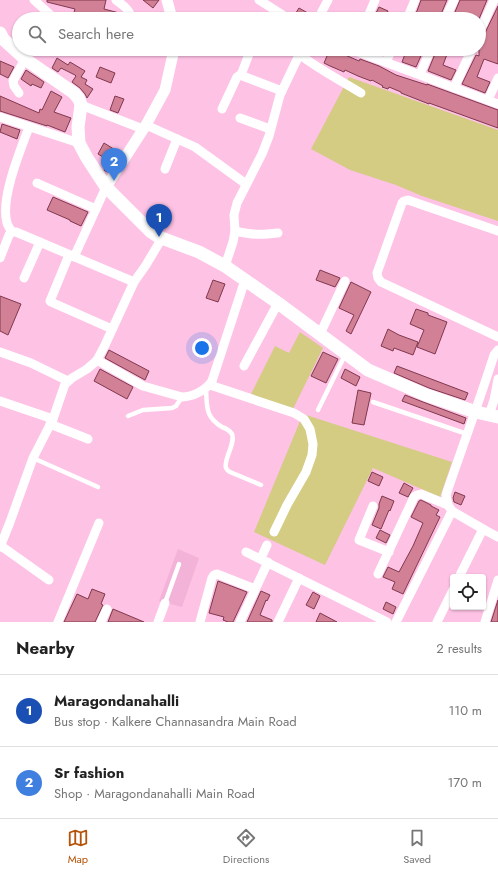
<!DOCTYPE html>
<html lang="en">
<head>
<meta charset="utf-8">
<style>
	body { margin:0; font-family:Jost,sans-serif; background:#f6f6f6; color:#222 }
	.controls { position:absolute; right:12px; bottom:12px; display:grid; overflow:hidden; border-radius:4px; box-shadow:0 1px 3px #0004 }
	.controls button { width:36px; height:36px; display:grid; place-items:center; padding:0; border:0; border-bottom:1px solid #e0e0e0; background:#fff; color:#222; font:20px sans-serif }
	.you { position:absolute; left:202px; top:348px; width:14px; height:14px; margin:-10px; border:3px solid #fff; border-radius:50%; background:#1a73e8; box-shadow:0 0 0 6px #1a73e833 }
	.badge { display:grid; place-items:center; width:26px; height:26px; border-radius:50%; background:#b45309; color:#fff; font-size:13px; font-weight:700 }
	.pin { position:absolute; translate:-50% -33px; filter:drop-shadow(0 1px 2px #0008) }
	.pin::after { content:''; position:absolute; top:21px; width:14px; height:12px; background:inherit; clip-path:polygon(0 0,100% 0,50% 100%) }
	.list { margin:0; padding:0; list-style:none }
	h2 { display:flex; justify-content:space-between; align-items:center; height:52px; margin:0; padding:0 16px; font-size:17px }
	h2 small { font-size:13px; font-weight:400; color:#767676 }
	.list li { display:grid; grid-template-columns:26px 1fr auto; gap:12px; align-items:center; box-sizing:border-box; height:72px; padding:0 16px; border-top:1px solid #e0e0e0 }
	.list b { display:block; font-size:15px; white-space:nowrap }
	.list p { margin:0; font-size:13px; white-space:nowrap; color:#767676 }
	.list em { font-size:13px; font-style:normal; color:#767676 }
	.icon { flex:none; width:22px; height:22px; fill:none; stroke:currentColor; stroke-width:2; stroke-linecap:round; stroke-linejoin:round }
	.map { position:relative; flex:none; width:498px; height:622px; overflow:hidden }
	.search { position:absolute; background:#fff; box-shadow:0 1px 3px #0004; left:12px; right:12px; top:12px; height:44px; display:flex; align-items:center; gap:10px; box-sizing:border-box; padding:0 14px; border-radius:22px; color:#767676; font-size:15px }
	.sheet { height:196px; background:#fff }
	nav { display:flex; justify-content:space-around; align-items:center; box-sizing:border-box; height:56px; border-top:1px solid #e0e0e0; background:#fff; font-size:11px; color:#767676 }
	nav a { display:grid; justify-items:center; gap:2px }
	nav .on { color:#b45309 }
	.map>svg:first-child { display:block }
</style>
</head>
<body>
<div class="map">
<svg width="498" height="622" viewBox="0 0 498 622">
	<rect width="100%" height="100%" fill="#fec2e5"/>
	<polygon fill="#f3b2d7" points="178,549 199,558 182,607 159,601"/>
	<g fill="#d3cc82">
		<polygon points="349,77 498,130 498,221 422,196 396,185 350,170 311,149"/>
		<polygon points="300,332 323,348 292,411 250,396 275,346 289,353"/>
		<polygon points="303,414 452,462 440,497 373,468 325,565 254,532"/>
	</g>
	<g fill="#d18095" stroke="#80384d">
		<polygon points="47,0 106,0 104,9 123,14 126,19 102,19 87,15 86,19 72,19 75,9 47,2"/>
		<polygon points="143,0 159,0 153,8"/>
		<polygon points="421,0 447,0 439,19 425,14 423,19 414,19"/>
		<polygon points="460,0 487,0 479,19 452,19"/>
		<polygon points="498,6 498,64 484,59 477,77 490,82 485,93 462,84 476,55 479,56 479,39 482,38 484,35"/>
		<polygon points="379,7 388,11 384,19 380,19 374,17"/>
		<polygon points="299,8 313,16 312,19 295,19 294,16"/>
		<polygon points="328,13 343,19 325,19"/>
		<polygon points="330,49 337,49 336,51 359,61 360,59 379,66 396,75 427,85 427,84 498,110 498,128 429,103 429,104 401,93 401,92 389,87 388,89 382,87 383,86 372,80 371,81 358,76 345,70 344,72 330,66 324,63"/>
		<polygon points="370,49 385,49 383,55 370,50"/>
		<polygon points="407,49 424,49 416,67 402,62"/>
		<polygon points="437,49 449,49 443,65 456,70 451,80 428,71"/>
		<polygon points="57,58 68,65 70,62 85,71 81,77 87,80 85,84 93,89 87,98 85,94 80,88 72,82 76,76 75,75 61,68 58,72 52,68"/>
		<polygon points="0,61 14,67 8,78 0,74"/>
		<polygon points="100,67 115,73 111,83 96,77"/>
		<polygon points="26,70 44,82 41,88 32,84 31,86 21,79"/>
		<polygon points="51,91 62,97 54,112 71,118 65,132 47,125 47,126 0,111 0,96 39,113 40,109 42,110"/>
		<polygon points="115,96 124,99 118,113 110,110"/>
		<polygon points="2,124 20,130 17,139 0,132"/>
		<polygon points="104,143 117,151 118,150 121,151 107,172 104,170 110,161 98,154"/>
		<polygon points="53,197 88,212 81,226 70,221 70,220 47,210"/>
		<polygon points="320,270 340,278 335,287 316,280"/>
		<polygon points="213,280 225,284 218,302 206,298"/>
		<polygon points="351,282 371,292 351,334 346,331 354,315 339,308"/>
		<polygon points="0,296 21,304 8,335 0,331"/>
		<polygon points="416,309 428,313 428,315 447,322 435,354 417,347 424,330 410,324"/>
		<polygon points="388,329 399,335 418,342 413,355 394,348 393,351 381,346"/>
		<polygon points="109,350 149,371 145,380 105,358"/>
		<polygon points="323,352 338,359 326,383 311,376"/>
		<polygon points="397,366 468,393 465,400 429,388 394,373"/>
		<polygon points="100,369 133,387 127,399 94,381"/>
		<polygon points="345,369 360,377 356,386 341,378"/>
		<polygon points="358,390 371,393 364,425 352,423"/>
		<polygon points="405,395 423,402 466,418 464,424 402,401"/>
		<polygon points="372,472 383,477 379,486 368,481"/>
		<polygon points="404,483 413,488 408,497 399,493"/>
		<polygon points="455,492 465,496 461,505 454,502 453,498"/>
		<polygon points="382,496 394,501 390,511 389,510 381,529 372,525 379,508 379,504"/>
		<polygon points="421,500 431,505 431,506 439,510 436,515 440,517 403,594 392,589 395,582 383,577 388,567 399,572 413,546 423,523 411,517 419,501"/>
		<polygon points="380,530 390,535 386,543 376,538"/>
		<polygon points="218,581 247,592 233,622 228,622 223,620 224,617 209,613"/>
		<polygon points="92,589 105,594 101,604 103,605 95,622 64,622 77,594 88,599"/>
		<polygon points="261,591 270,595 267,601 266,600 260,615 272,620 272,622 247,622"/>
		<polygon points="313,592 320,596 314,609 306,605"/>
		<polygon points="498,600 498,622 491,622"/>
		<polygon points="386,602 396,607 393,614 383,609"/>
		<polygon points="113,609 144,622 108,622"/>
		<polygon points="320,613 337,622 316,622"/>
	</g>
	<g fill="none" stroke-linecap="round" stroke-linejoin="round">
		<g stroke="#fff" stroke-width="4.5">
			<path d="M206,389C207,406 205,417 222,427C225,428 230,431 232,434C236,443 223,460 226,468C227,470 228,471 230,472L261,485"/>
			<polyline points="373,402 467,434"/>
			<polyline points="318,410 345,355"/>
			<polyline points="128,416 143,410 172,408 176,406 182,397"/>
			<polyline points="33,458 98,487"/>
			<polyline points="165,603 179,564"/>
		</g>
		<g stroke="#fff" stroke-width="9">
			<polyline points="34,0 55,19"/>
			<path d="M116,0C123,5 130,10 132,19"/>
			<polyline points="259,0 289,19"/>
			<polyline points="318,19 328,0"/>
			<polyline points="367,19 375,0"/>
			<polyline points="407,19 415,0"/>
			<polyline points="445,19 454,0"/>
			<polyline points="479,33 494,0"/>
			<polyline points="99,49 108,49"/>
			<polyline points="240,49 249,54 241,75"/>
			<polyline points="350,49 498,104"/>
			<path d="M299,54C318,69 340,80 361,93"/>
			<polyline points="386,62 392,49"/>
			<polyline points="420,74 431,49"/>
			<polyline points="454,88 472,49"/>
			<polyline points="19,93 14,86 13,81 25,59"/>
			<polyline points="488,100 498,78"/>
			<polyline points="81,105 143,129"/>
			<polyline points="222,109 237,77 240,75 282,91"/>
			<polyline points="0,117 79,143"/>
			<polyline points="240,118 270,129"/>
			<polyline points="146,125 195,147 246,184"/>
			<polyline points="165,169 177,139"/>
			<polyline points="37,183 96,209"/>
			<path d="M235,231C253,235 260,235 278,233"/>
			<polyline points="498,231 408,200 404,201 402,203 377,273 378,278 381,282 498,337"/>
			<path d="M12,232C10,229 8,226 7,223C0,199 20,151 29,127"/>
			<polyline points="69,255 50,301 51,302 112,329"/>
			<polyline points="74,257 106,187"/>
			<polyline points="0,258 9,235 12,232 16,232 134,282"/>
			<polyline points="225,266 233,242 235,231 234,215 237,203 262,154 269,136 280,95 302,49"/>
			<polyline points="24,278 40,242"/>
			<polyline points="320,334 345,281"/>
			<path d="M498,350L494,355C479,402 462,448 446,495L448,505L452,511L483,529L498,537"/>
			<polyline points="0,352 31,363 68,381"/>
			<path d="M97,360L143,386L182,397C193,397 206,390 212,381L245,280"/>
			<polyline points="244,366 278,303"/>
			<polyline points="210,385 294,413 304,419 310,429 313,444 312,455 306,472 287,505 274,532"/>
			<polyline points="0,401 53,419"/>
			<polyline points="489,415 494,400 498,379"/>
			<polyline points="50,424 88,439"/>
			<polyline points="373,506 359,540 389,552"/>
			<polyline points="1,546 49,580"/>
			<polyline points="0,547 10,522 33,458 53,419 65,384 72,378 87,369 94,363 97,360 105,345 134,282 146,265 162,238"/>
			<polyline points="246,552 387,622"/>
			<polyline points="261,558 267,545"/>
			<polyline points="378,574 414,497 417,495 421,494 448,505"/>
			<polyline points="459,577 483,529"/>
			<polyline points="58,622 99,523"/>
			<polyline points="101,622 107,609"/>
			<polyline points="158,622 165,603"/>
			<polyline points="200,622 212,578 214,575 217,574 255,589"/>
			<polyline points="240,622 268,562"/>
			<polyline points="278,622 299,578"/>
			<polyline points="396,622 452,511"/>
			<polyline points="437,622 453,590"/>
			<polyline points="485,622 498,580"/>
		</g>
		<g stroke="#fff" stroke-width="11">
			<polyline points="167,0 172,19"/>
			<polyline points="106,187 146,125 165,90 173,54 173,49"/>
		</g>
		<polyline stroke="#fff" stroke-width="13" points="0,33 3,39 25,59 74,93 79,99 81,105 78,127 79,143 87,158 106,187 150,231 159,237 199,252 225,266 245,280 278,303 368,370 426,395 476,412 498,417"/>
	</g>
</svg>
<div class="controls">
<button><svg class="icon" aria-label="locate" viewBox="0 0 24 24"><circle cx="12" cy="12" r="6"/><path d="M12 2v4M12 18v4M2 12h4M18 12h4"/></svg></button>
</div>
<div class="you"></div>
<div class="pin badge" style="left:159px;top:237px;background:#1a4fb4">1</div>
<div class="pin badge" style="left:114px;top:181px;background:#3f7fe0">2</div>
<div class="search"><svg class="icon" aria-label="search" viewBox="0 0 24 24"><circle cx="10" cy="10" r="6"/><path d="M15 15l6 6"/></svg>Search here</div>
</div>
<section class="sheet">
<h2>Nearby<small>2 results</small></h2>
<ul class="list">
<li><span class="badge" style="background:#1a4fb4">1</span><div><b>Maragondanahalli</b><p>Bus stop · Kalkere Channasandra Main Road</p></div><em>110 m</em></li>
<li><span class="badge" style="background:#3f7fe0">2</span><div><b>Sr fashion</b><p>Shop · Maragondanahalli Main Road</p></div><em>170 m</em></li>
</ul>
</section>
<nav>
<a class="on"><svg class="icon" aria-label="map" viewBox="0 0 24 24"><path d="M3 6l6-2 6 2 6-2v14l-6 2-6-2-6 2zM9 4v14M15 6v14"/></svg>Map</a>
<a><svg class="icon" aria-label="directions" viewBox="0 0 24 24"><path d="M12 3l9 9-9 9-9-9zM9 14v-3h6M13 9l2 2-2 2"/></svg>Directions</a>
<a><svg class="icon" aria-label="saved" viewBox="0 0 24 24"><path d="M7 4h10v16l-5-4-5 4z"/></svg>Saved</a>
</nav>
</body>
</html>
